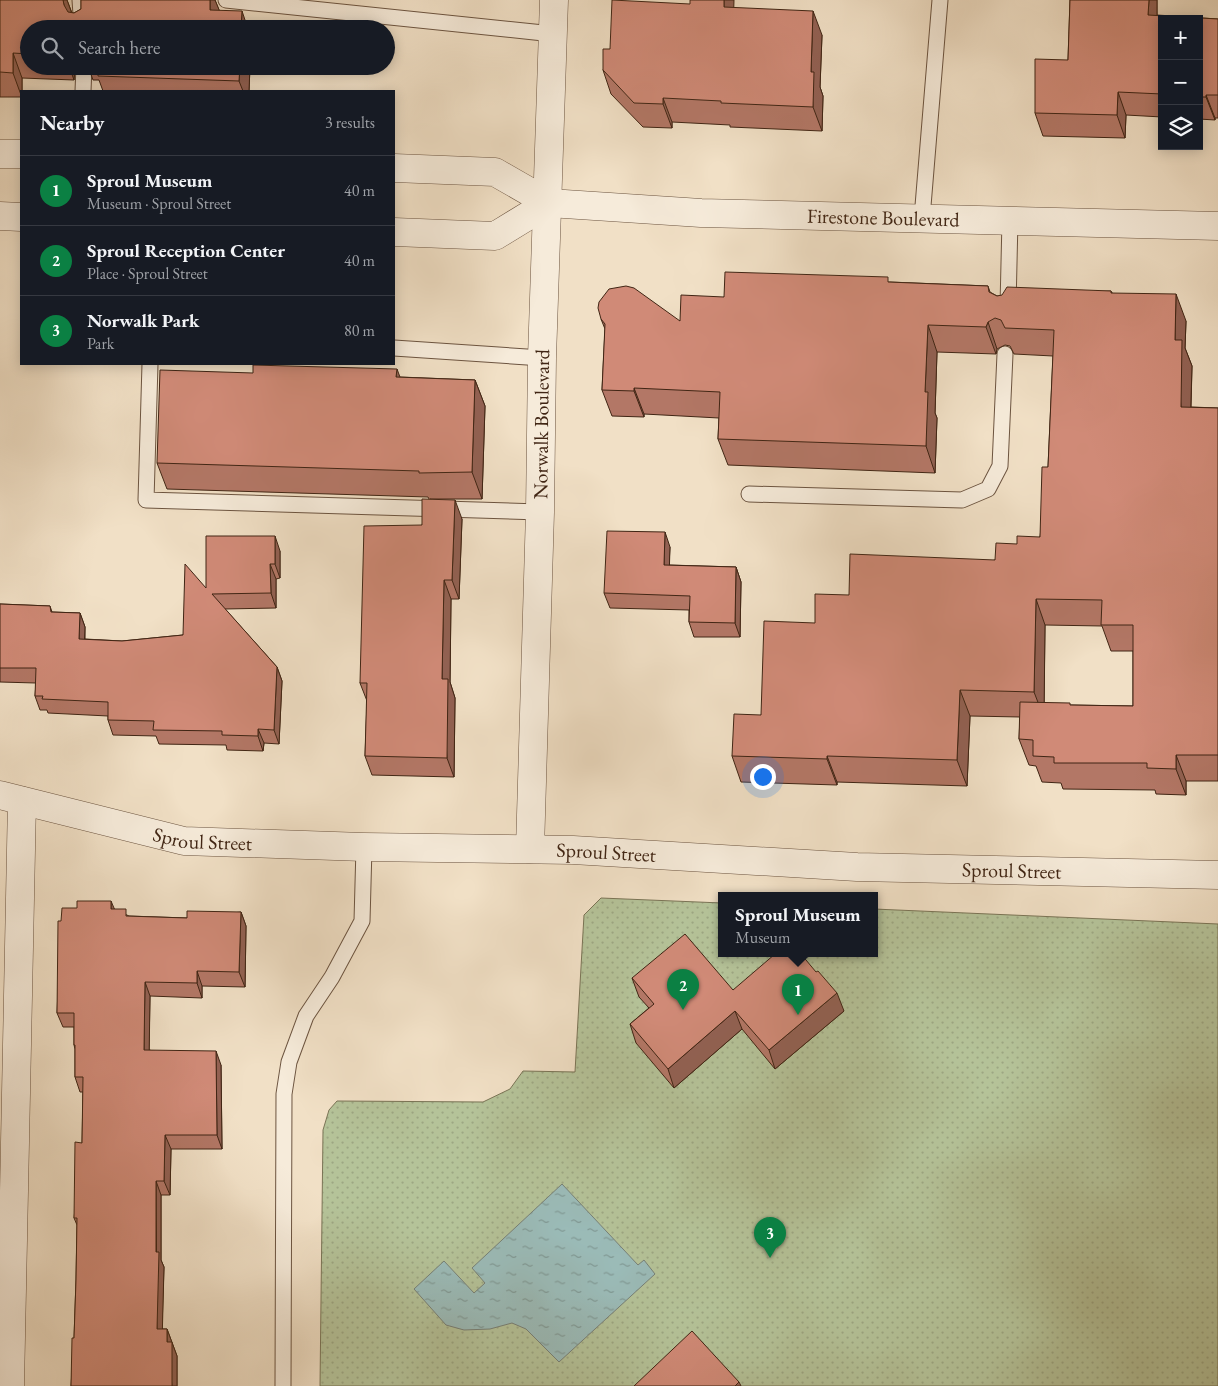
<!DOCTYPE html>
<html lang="en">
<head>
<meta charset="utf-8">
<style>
	body { margin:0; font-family:"EB Garamond",serif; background:#20242c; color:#f1f3f6 }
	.controls { position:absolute; right:15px; top:15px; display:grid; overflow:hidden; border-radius:0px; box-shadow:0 2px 12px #0003 }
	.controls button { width:45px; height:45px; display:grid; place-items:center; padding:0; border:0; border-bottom:1px solid #363941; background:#171b24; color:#f1f3f6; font:25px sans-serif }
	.you { position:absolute; left:762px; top:776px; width:18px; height:18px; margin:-12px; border:4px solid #fff; border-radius:50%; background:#1a73e8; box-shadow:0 0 0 8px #1a73e833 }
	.badge { display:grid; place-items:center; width:32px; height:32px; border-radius:50%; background:#0b8043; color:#fff; font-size:16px; font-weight:700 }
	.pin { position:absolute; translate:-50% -41px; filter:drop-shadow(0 1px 2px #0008) }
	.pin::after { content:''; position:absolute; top:26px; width:18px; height:15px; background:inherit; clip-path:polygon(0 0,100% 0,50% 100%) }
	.popup { position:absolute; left:718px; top:892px; width:160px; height:65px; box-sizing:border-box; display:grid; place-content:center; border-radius:0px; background:#171b24; filter:drop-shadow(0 1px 4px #0005); font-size:16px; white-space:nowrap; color:#9ea1a6 }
	.popup b { font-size:19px; color:#f1f3f6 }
	.popup::after { content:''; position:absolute; left:50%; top:100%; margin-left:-10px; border:10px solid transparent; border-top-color:#171b24 }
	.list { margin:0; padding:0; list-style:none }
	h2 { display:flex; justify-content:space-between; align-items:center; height:65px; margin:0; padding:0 20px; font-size:21px }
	h2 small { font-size:16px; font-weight:400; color:#9ea1a6 }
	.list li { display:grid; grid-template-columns:32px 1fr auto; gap:15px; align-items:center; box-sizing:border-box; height:70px; padding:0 20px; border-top:1px solid #363941 }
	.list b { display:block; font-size:19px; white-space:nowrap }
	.list p { margin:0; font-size:16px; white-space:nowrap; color:#9ea1a6 }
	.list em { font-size:16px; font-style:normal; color:#9ea1a6 }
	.icon { flex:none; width:28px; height:28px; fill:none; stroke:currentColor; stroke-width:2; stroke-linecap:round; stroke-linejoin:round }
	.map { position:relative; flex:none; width:1218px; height:1386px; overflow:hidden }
	.search { position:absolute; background:#171b24; box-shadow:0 2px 12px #0003; left:20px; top:20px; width:375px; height:55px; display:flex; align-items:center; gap:12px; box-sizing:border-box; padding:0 18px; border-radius:28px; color:#9ea1a6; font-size:19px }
	.panel { position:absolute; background:#171b24; box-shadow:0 2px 12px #0003; left:20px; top:90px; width:375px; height:275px; border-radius:0px }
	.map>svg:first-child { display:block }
</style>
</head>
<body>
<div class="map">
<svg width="1218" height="1386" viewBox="0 0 1218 1386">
	<defs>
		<pattern id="park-dots" width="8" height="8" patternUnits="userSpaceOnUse" patternTransform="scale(1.25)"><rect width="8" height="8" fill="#b5c399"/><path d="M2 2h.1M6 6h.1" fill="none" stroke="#9da783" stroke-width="1.8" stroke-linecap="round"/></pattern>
		<pattern id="water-ripples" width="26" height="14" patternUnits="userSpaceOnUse" patternTransform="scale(1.25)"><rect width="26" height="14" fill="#9bbcb9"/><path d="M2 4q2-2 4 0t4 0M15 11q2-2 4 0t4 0" fill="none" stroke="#809995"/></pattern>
	</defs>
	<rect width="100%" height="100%" fill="#f1e0c6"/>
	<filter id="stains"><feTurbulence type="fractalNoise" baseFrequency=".004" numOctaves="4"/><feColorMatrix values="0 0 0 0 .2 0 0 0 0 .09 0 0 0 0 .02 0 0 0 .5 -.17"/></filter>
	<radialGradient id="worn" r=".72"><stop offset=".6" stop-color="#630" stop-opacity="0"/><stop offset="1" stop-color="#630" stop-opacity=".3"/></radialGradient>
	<polygon fill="url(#park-dots)" stroke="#7a7456" points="601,898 722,903 722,954 874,954 874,909 1218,924 1218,1386 320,1386 323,1130 329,1110 337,1101 483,1102 510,1089 523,1071 575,1072 584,915"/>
	<polygon fill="url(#water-ripples)" stroke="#778077" points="562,1184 638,1265 644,1260 655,1274 559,1362 526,1329 512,1323 490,1329 464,1330 446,1325 414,1289 444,1261 474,1293 485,1283 472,1268"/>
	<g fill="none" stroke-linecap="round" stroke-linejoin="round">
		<defs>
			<g id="service">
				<polyline points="80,0 82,29"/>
				<polyline points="226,0 553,34"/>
				<polyline points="83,91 84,66"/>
				<polyline points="922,218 940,0"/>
				<polyline points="1008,306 1010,220"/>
				<polyline points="394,348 542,358"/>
				<polyline points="150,364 146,500 540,512"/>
				<polyline points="749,494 962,500 988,489 1000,466 1005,354"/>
				<polyline points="283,1386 284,1094 289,1062 306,1016 332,977 362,921 364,847"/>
			</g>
			<g id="minor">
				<path id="s1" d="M0,795L184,841L364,847L573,850L857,867L1218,875"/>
				<path id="s2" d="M530,849L540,512L542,358L554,0"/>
				<polyline points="10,1386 22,801"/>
			</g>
			<g id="tertiary">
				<polyline points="0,154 21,154"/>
				<path id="s3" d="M394,168L495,172L549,203L701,213L1218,226"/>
				<polyline points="0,216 21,217"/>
				<polyline points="394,232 495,236 549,203"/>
			</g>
		</defs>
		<use href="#service" stroke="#6c5440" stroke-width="17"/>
		<use href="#minor" stroke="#6c5440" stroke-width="29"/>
		<use href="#tertiary" stroke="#6c5440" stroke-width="29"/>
		<use href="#service" stroke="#f6ebda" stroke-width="15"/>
		<use href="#minor" stroke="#f6ebda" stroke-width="28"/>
		<use href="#tertiary" stroke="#f6ebda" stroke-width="28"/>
	</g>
	<g fill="#b37766" stroke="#402514" fill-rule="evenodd">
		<polygon points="0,0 67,0 72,13 74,13 81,9 81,0 215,0 219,10 29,29 29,66 75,66 74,80 22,78 22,91 21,91 21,97 0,97"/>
		<polygon points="1070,0 1157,0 1157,15 1218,19 1218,118 1215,118 1215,120 1199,119 1199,19 1162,19 1162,117 1126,115 1125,138 1043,136 1035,113 1068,60"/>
		<polygon points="734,8 822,35 820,87 823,96 822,131 730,127 730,125 672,122 672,128 643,127 611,94 603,70 610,49"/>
		<polygon points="88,66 250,66 249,91 103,91 99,80 93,80"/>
		<path d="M890,282L988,286L990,292L997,296L1111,291L1112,293L1186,321L1185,348L1192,366L1191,407L1218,408V781H1186V795L1156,794L1155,790L1063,789L1061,783L1042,782L1036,766L1029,765L1019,739L1020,717L970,716L967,786L837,782V785L741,782L732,756L761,715L815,623L849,595L995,560L1017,544L1040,537L1048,467L1053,356L1014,354L1010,346L1005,345L997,349L996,354L937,352L935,413L937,418L935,473L728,465L718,439L719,418L644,414V417L612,416L602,390L605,329L601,319L680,321L724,297ZM1045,625L1102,626L1111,651H1133V706L1070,705L1044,703Z"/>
		<polygon points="400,377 475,380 485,406 482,499 430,499 462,519 459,599 451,599 450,682 455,698 454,777 372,775 365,756 367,701 360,683 422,525 429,499 428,497 167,489 157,463"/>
		<polygon points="670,547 669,565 736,567 741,582 740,637 694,637 689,622 689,610 610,608 604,593"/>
		<polygon points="280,551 280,578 276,579 276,608 225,609 277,667 282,681 279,744 264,743 263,751 227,750 226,745 159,744 156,736 113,735 108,720 108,716 48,713 47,710 40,710 35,696 36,683 0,682 0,604 50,606 52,612 80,613 85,627 85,639 122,641 183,635 206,588"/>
		<polygon points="114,909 129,916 187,918 241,912 246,926 245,987 202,986 202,998 150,996 149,1050 221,1065 222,1149 171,1149 170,1195 161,1195 161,1260 164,1267 162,1329 167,1329 177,1356 177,1386 71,1386 74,1338 76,1280 77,1225 74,1218 82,1143 83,1092 80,1092 75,1077 75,1049 74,1045 74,1027 63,1027 57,1013 61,921"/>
		<polygon points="632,978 733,990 844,1011 775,1069 742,1029 674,1088 636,1043 630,1024 649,1008 639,997"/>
	</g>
	<g fill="#926153" stroke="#402514">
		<polygon points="63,0 67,0 71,11 73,29 64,5"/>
		<polygon points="210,0 215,0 220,12 210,10"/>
		<polygon points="724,0 734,0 733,32 724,7"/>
		<polygon points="1149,0 1157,0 1157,38 1148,15"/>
		<polygon points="242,11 248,29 241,29"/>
		<polygon points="813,11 822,35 820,87 823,96 822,131 813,107 811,72"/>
		<polygon points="13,53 22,78 22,91 21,91 21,95 13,73"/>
		<polygon points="69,66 75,66 74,80"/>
		<polygon points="240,66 250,66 249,91 243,91 239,81"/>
		<polygon points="1118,92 1126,115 1125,138 1117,115"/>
		<polygon points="1206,95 1215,118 1215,120 1206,97"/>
		<polygon points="663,98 672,122 672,128 663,104"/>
		<polygon points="1176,294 1186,321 1185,348 1192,366 1190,433 1181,407 1175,340"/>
		<polygon points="988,322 997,349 996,354 986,327"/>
		<polygon points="928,325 937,352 935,413 937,418 935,473 926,446 925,392"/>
		<polygon points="397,369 407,396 396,377"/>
		<polygon points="475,380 485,406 482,499 472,472"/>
		<polygon points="634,388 644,414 644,417 634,391"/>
		<polygon points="455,500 462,519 459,599 452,580"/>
		<polygon points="665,532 670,547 669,579 664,565"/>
		<polygon points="275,536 280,551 280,578 275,564"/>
		<polygon points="270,564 276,579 276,608 271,593"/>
		<polygon points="736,567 741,582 740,637 735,623"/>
		<polygon points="444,580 451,599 450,682 455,698 454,777 447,758 442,679"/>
		<polygon points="1036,599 1045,625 1044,718 1034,692"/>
		<polygon points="80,613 85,627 84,654 79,639"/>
		<polygon points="277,667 282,681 279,744 274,730"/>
		<polygon points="960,690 970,716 967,786 957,760"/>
		<polygon points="258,729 264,743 263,751 258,736"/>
		<polygon points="1176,755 1186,781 1186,795 1176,769"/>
		<polygon points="827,756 837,782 837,785 827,759"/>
		<polygon points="111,901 117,915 111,909"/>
		<polygon points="241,912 246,926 245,987 239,972"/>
		<polygon points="197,971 202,986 202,998 197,983"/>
		<polygon points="145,982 150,996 149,1064 144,1050"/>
		<polygon points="837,993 844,1011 775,1069 769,1050"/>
		<polygon points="735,1011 742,1029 674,1088 668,1069"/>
		<polygon points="216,1051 221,1065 222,1149 217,1135"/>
		<polygon points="165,1135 171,1149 170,1195 164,1181"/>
		<polygon points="156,1181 161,1195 161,1260 164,1267 162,1344 157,1329"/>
		<polygon points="167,1329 177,1356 177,1386 172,1386 167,1342"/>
		<polygon points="739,1382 741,1386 735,1386"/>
	</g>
	<g fill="#d08a77" stroke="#402514">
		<polygon points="0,0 63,0 64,5 68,12 74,13 81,9 81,0 210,0 210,10 242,11 241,29 29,29 29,54 13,53 13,73 0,72"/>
		<polygon points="612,0 690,4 690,0 724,0 724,7 813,11 811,72 814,72 813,107 721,103 721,101 663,98 663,104 634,103 603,70 603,49 610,49"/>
		<polygon points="1070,0 1149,0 1148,15 1218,19 1218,95 1206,95 1206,97 1199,97 1199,19 1162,19 1162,94 1118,92 1117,115 1035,113 1035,59 1068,60"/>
		<polygon points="98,66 240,66 239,81 98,76"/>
		<polygon points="725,272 888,277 888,282 988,286 989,292 997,296 1002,295 1007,287 1111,291 1111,293 1176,294 1175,340 1182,340 1181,407 1218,408 1218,755 1176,755 1176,769 1147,768 1147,763 1054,763 1054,757 1033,756 1033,740 1019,739 1020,702 1070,703 1070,705 1133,706 1133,625 1101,625 1102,600 1036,599 1034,692 960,690 957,760 827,756 827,759 732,756 734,714 761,715 764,621 815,623 815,594 849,595 850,554 995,560 996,543 1017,544 1017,536 1040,537 1042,467 1048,467 1054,330 1005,328 1001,320 995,318 988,322 986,327 928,325 925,392 928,392 926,446 718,439 720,392 634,388 634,391 602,390 605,324 601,319 598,308 599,302 609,289 626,286 634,288 680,321 681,295 724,297"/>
		<polygon points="253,365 397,369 396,377 475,380 472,472 419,473 419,471 157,463 160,370 253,373"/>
		<polygon points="422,499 455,500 452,580 444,580 442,679 448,679 447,758 365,756 367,683 360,683 364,526 422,525"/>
		<polygon points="607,531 665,532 664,565 736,567 735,623 689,622 690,596 604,593"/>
		<polygon points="206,536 275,536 275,564 270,564 271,593 212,594 277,667 274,730 258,729 258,736 222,735 222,731 153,730 154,721 108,720 108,702 42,699 43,696 35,696 36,668 0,668 0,604 50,606 51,612 80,613 79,639 122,641 183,635 185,564 206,588"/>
		<polygon points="77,901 111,901 111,909 126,909 126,916 187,918 187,911 241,912 239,972 197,971 197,983 145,982 144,1050 216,1051 217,1135 165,1135 164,1181 156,1181 156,1252 159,1252 157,1329 167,1329 167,1342 172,1342 172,1386 71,1386 72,1338 74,1338 76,1280 77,1218 74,1218 75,1142 82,1143 83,1077 75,1077 75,1045 74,1045 74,1013 57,1013 58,921 61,921 62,908 77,908"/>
		<polygon points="685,934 733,990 775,954 801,954 816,972 818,971 837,993 769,1050 735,1011 668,1069 630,1024 654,1004 632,978"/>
		<polygon points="692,1331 739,1382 735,1386 634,1386"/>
	</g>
	<g text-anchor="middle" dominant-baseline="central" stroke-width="4.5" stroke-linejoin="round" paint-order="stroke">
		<g font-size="20" fill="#402514" stroke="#f6ebda">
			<text stroke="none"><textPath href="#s3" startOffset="498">Firestone Boulevard</textPath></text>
			<text stroke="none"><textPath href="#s2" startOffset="425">Norwalk Boulevard</textPath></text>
			<text stroke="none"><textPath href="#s1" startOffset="208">Sproul Street</textPath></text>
			<text stroke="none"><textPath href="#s1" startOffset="612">Sproul Street</textPath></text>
			<text stroke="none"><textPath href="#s1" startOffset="1018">Sproul Street</textPath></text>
		</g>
	</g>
	<rect width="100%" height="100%" filter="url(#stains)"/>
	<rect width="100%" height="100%" fill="url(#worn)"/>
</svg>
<div class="controls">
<button>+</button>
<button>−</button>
<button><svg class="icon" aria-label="layers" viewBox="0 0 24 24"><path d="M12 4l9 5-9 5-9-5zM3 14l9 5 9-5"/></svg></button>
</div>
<div class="you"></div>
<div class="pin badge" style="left:798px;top:1015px">1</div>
<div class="popup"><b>Sproul Museum</b>Museum</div>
<div class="pin badge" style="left:683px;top:1010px">2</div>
<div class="pin badge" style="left:770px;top:1258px">3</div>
<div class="search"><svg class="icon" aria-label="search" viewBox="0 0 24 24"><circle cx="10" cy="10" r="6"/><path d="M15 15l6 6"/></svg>Search here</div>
<section class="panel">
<h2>Nearby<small>3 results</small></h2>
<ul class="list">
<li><span class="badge">1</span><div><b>Sproul Museum</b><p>Museum · Sproul Street</p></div><em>40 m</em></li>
<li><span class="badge">2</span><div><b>Sproul Reception Center</b><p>Place · Sproul Street</p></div><em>40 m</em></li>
<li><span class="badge">3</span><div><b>Norwalk Park</b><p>Park</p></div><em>80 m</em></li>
</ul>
</section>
</div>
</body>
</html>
